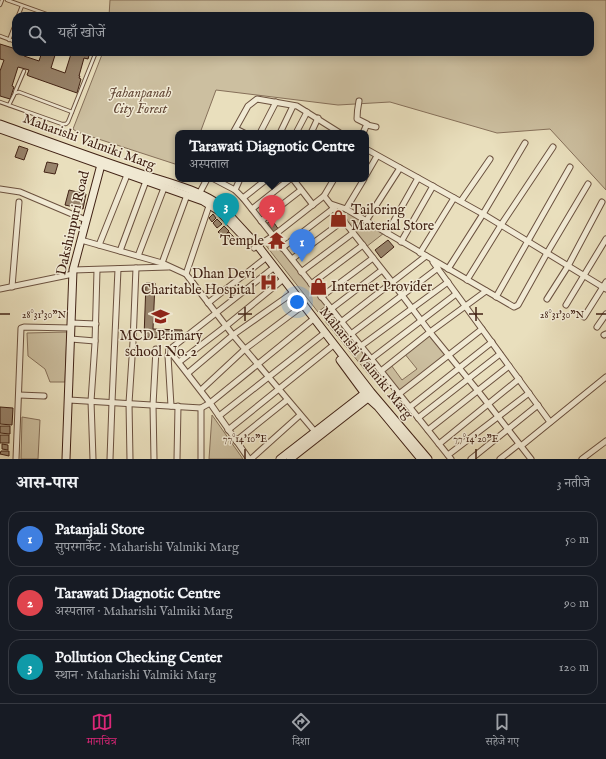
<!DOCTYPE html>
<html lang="hi">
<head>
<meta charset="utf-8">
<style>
	body { margin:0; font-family:"IM FELL English","Noto Serif Devanagari",serif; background:#242831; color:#f1f3f6 }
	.you { position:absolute; left:297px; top:302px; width:14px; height:14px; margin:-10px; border:3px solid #fff; border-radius:50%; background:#1a73e8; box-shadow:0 0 0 6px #1a73e833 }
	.badge { display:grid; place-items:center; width:26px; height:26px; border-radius:50%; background:#db2777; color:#fff; font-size:13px; font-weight:700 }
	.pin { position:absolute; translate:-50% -33px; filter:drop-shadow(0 1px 2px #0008) }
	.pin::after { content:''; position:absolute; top:21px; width:14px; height:12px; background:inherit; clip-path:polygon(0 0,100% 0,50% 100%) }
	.popup { position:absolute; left:175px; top:130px; width:194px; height:52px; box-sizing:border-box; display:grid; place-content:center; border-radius:8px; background:#171b24; filter:drop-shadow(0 1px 3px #0005); font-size:13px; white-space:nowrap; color:#9ea1a6 }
	.popup b { font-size:15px; color:#f1f3f6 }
	.popup::after { content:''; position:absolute; left:50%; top:100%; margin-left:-8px; border:8px solid transparent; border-top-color:#171b24 }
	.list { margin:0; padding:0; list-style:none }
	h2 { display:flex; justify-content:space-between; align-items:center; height:52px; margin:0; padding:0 16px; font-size:17px }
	h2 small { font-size:13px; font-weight:400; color:#9ea1a6 }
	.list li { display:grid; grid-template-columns:26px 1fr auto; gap:12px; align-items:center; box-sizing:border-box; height:56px; margin:0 8px 8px; padding:0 8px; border:1px solid #363941; border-radius:12px }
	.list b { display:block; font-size:15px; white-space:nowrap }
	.list p { margin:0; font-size:13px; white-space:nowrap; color:#9ea1a6 }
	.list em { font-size:13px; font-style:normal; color:#9ea1a6 }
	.icon { flex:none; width:22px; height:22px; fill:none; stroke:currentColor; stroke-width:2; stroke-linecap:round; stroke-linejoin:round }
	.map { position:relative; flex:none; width:606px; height:459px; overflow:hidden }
	.search { position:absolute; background:#171b24; box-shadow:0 2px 10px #0003; left:12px; right:12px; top:12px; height:44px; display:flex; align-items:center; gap:10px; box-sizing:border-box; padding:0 14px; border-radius:12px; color:#9ea1a6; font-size:15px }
	.sheet { height:244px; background:#171b24 }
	nav { display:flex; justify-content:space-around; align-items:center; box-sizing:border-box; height:56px; border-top:1px solid #363941; background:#171b24; font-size:11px; color:#9ea1a6 }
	nav a { display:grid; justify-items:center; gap:2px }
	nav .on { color:#db2777 }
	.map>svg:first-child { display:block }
</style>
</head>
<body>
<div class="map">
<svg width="606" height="459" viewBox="0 0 606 459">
	<rect width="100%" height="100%" fill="#e9dfbd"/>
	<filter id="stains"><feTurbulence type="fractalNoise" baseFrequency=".005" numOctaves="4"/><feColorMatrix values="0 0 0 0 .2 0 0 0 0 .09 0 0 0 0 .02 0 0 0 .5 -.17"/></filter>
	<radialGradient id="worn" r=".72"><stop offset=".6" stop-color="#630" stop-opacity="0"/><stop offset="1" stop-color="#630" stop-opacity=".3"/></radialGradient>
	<g fill="#ccbfa0" stroke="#86705a">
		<polygon points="110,0 606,0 606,190 550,129 497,133 390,102 338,105 216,90 200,133 178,133 178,165 77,132 73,129 103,52 590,52 590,16 109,16"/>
		<polygon points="335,206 339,207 384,233 366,247"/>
		<polygon points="273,237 327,305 318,312 264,243"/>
		<polygon points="334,314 378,369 370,376 325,321"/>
		<polygon points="67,332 65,382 50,382 45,369 28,356 27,333"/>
		<polygon points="430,333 447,355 400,393 383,371 391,365 402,380 417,369 404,353"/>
		<polygon points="212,415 243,459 209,459"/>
		<polygon points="22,417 40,420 38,459 21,459"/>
	</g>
	<g fill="#98846c" stroke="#412215">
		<polygon points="0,44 16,49 16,52 26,52 24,56 39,61 42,52 56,52 51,68 65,73 71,54 66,52 90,52 88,59 84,58 79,76 80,76 79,78 81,79 77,93 29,76 27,75 29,70 18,67 12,86 14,87 10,99 0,96 0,71 4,60 0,59"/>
		<polygon points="19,146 28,149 24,160 15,157"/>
		<polygon points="47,162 58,164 55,174 44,172"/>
		<polygon points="69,190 86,194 83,209 65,205"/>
		<polygon points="213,214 216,218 212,222 209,218"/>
		<polygon points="217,219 222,224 217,228 213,223"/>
		<polygon points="272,220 279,230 273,234 266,224"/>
		<polygon points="224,226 229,231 223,237 218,232"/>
		<polygon points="229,232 234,237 230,241 225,235"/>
		<polygon points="388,240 394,247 381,258 375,250"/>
		<polygon points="268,274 275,283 267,291 263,286 265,284 262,279"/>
		<polygon points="146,283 155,283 153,329 182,330 182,339 144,337"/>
		<polygon points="0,407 13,408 12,425 0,424"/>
		<polygon points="0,426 10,426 10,434 0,433"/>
		<rect x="0" y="435" width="9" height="8"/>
		<polygon points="2,444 8,445 8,450 2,449"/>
		<polygon points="1,451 9,451 9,456 0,454"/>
	</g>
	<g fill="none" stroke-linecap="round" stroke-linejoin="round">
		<defs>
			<g id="lane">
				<polyline points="7,0 52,16"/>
				<polyline points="0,5 2,0"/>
				<polyline points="18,16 22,6"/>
				<polyline points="0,36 16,42"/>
				<polyline points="9,40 16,22"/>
				<polyline points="15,92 24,71"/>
				<polyline points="0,102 62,124 66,124 68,122 96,52"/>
				<polyline points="9,105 15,93 19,92 72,112"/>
			</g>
			<g id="street">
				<path d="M359,101C358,106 357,114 357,119L367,124L363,133"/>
				<polyline points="367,125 376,127"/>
				<polyline points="236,129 244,133"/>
				<polyline points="233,133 248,106 257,99 297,106 340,133"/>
				<polyline points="260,133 276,102"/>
				<polyline points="280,133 293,106"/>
				<polyline points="296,133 307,112"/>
				<polyline points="311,133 318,118"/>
				<polyline points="366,149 483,214 606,289"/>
				<polyline points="366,175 377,156"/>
				<polyline points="214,179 235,190 243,198 451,459"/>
				<polyline points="293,179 313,205"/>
				<polyline points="0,189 20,192 86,220"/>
				<polyline points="235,190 240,179"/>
				<polyline points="198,196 207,179"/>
				<polyline points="324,196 392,282 433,336 478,391 531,459"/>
				<polyline points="243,198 267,179"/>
				<polyline points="461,201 490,159"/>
				<polyline points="331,204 346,209 514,307 518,305 547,253 588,184"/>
				<polyline points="252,209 290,179"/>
				<polyline points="346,209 364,179"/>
				<polyline points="261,221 301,190"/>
				<polyline points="366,221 400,168"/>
				<polyline points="387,233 418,178"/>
				<polyline points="81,240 162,263 186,274 233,335 317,434"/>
				<polyline points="401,242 433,186"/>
				<polyline points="99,245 127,175"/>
				<polyline points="254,248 273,236 324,196 334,179"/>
				<polyline points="282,248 334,208"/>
				<polyline points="120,251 146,181"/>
				<polyline points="420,253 454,198"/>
				<polyline points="138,256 164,188"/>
				<polyline points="292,259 344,220"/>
				<polyline points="433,262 550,422"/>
				<polyline points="162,263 187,195"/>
				<polyline points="448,269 483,214 525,143"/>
				<polyline points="73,270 168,267"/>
				<polyline points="301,272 353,233"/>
				<polyline points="186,274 210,203"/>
				<polyline points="467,280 501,225 553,147"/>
				<polyline points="311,284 363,245"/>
				<polyline points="12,287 19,202"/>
				<polyline points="0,289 73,274"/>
				<polyline points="321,297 373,258"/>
				<polyline points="496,297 570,167"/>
				<polyline points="547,299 568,266 602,202"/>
				<polyline points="208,303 267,257"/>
				<polyline points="566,305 606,239"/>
				<polyline points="331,309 382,270"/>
				<polyline points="584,317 606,282"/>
				<polyline points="341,322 426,256"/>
				<polyline points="71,323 96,324"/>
				<polyline points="597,327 606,314"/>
				<polyline points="351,334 438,268"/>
				<polyline points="604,335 606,334"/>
				<polyline points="71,339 95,341"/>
				<polyline points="361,346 448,282"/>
				<polyline points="169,350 168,356 171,406"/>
				<polyline points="371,359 456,294"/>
				<polyline points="179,362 226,326 281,281"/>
				<polyline points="381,371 430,332 486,291"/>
				<polyline points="188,373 233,335 291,294"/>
				<polyline points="201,390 245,349 301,307"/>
				<polyline points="399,394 482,329"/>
				<polyline points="19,395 44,396"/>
				<polyline points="69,400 201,408 210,403 311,321"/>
				<polyline points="410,407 492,342"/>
				<polyline points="219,416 322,335"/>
				<polyline points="418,418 500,354"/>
				<polyline points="228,430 331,347"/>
				<polyline points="428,430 509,366"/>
				<polyline points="236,441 287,400"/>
				<polyline points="439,444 519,379"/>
				<polyline points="521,446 606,377"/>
				<polyline points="448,455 529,393"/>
				<polyline points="16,459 21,328 24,327 71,328"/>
				<polyline points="93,459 91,401 95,343 97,270"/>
				<polyline points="110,459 112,402 118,269"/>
				<polyline points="130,459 129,403 133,342 136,268"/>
				<polyline points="154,459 153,405 156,349"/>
				<polyline points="177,459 178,406"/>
				<polyline points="201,459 201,408"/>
				<polyline points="249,459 210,403 169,350 272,269"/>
				<polyline points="251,459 300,415"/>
				<polyline points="471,459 538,405"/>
				<polyline points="500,459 519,444"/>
				<polyline points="582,459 606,441"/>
			</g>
			<g id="secondary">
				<path d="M0,124C45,140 90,157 136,172C162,181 199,189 221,206L258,246L371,392L428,459"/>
				<polyline points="0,129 203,201 219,211 243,236"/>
				<polyline points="340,360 368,398 378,407 421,459"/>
				<polyline points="66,459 73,270 102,161"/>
				<polyline points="280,459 365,393 369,393"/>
				<polyline points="290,459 368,398 370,394"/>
			</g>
		</defs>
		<use href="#lane" stroke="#6b513f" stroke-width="4.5"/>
		<use href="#street" stroke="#6b513f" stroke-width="7"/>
		<use href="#secondary" stroke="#412215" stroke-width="9"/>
		<use href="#lane" stroke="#f1ead4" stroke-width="2.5"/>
		<use href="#street" stroke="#f1ead4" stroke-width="5"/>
		<use href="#secondary" stroke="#f1ead4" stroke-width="7"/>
	</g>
	<path fill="none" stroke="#412215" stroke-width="1.5" d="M245,307V321M476,307V321M0,314H10M238,314H252M469,314H483M596,314H606M245,449V459M476,449V459"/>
	<defs>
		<symbol id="shop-bare" viewBox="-9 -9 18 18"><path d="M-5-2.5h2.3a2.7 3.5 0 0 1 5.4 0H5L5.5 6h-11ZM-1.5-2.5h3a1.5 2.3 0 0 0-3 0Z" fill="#8f2418" stroke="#f1ead4" stroke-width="2.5" paint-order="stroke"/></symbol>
		<symbol id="temple-bare" viewBox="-9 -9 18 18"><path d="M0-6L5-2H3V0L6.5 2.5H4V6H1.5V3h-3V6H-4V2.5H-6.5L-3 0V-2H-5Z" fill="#8f2418" stroke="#f1ead4" stroke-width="2.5" paint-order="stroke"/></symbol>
		<symbol id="hospital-bare" viewBox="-9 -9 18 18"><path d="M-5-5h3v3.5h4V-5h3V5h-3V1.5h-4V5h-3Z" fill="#8f2418" stroke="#f1ead4" stroke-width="2.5" paint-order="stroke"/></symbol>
		<symbol id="school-bare" viewBox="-9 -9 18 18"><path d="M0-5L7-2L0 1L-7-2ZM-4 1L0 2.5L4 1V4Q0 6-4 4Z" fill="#8f2418" stroke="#f1ead4" stroke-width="2.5" paint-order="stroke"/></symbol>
	</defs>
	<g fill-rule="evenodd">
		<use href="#shop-bare" x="326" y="206" width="25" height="25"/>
		<use href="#temple-bare" x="264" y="228" width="25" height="25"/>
		<use href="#hospital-bare" x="256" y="270" width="25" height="25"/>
		<use href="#shop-bare" x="306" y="274" width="25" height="25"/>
		<use href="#school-bare" x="148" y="304" width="25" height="25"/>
	</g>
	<g text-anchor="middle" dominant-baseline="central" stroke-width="3" stroke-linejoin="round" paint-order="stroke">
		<g font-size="14" font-style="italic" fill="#644938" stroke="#f1ead4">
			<text x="140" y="93">Jahanpanah<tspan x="140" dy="16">City Forest</tspan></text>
		</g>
		<g font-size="14" fill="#412215" stroke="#f1ead4">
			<text transform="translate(89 142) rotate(20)">Maharishi Valmiki Marg</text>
			<text transform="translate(73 223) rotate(-77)">Dakshinpuri Road</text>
			<text transform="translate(366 363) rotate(51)">Maharishi Valmiki Marg</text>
		</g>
		<g font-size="14" fill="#412215" stroke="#f1ead4" text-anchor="start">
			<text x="351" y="210">Tailoring<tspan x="351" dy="16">Material Store</tspan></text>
			<text x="264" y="241" text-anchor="end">Temple</text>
			<text x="255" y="274" text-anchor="end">Dhan Devi<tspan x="255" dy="16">Charitable Hospital</tspan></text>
			<text x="331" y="287">Internet Provider</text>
			<text x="161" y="336" text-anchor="middle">MCD Primary<tspan x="161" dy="16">school No. 2</tspan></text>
		</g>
	</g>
	<g font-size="10" text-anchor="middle" fill="#412215" stroke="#f1ead4" stroke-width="3" stroke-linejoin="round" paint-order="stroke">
		<text x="44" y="318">28°31'30"N</text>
		<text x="562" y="318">28°31'30"N</text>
		<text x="245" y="442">77°14'10"E</text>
		<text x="476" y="442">77°14'20"E</text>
	</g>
	<rect width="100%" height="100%" filter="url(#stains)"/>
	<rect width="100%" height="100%" fill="url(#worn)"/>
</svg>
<div class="you"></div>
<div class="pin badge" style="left:302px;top:262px;background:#3f7fe0">1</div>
<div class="pin badge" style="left:272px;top:228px;background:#e0444e">2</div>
<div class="popup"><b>Tarawati Diagnotic Centre</b>अस्पताल</div>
<div class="pin badge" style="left:226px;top:226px;background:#0f9aa8">3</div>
<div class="search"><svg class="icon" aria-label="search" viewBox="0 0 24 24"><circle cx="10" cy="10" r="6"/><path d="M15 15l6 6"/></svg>यहाँ खोजें</div>
</div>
<section class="sheet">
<h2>आस-पास<small>3 नतीजे</small></h2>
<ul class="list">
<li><span class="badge" style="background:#3f7fe0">1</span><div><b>Patanjali Store</b><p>सुपरमार्केट · Maharishi Valmiki Marg</p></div><em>50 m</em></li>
<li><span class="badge" style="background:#e0444e">2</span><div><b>Tarawati Diagnotic Centre</b><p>अस्पताल · Maharishi Valmiki Marg</p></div><em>90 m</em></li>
<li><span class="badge" style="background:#0f9aa8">3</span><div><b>Pollution Checking Center</b><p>स्थान · Maharishi Valmiki Marg</p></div><em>120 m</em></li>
</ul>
</section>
<nav>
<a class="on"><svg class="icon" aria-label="map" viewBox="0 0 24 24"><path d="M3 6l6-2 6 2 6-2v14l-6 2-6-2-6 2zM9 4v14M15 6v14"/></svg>मानचित्र</a>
<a><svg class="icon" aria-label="directions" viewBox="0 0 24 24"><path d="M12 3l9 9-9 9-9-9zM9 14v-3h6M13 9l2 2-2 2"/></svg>दिशा</a>
<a><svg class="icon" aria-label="saved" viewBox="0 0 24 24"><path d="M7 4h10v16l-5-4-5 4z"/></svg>सहेजे गए</a>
</nav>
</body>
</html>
